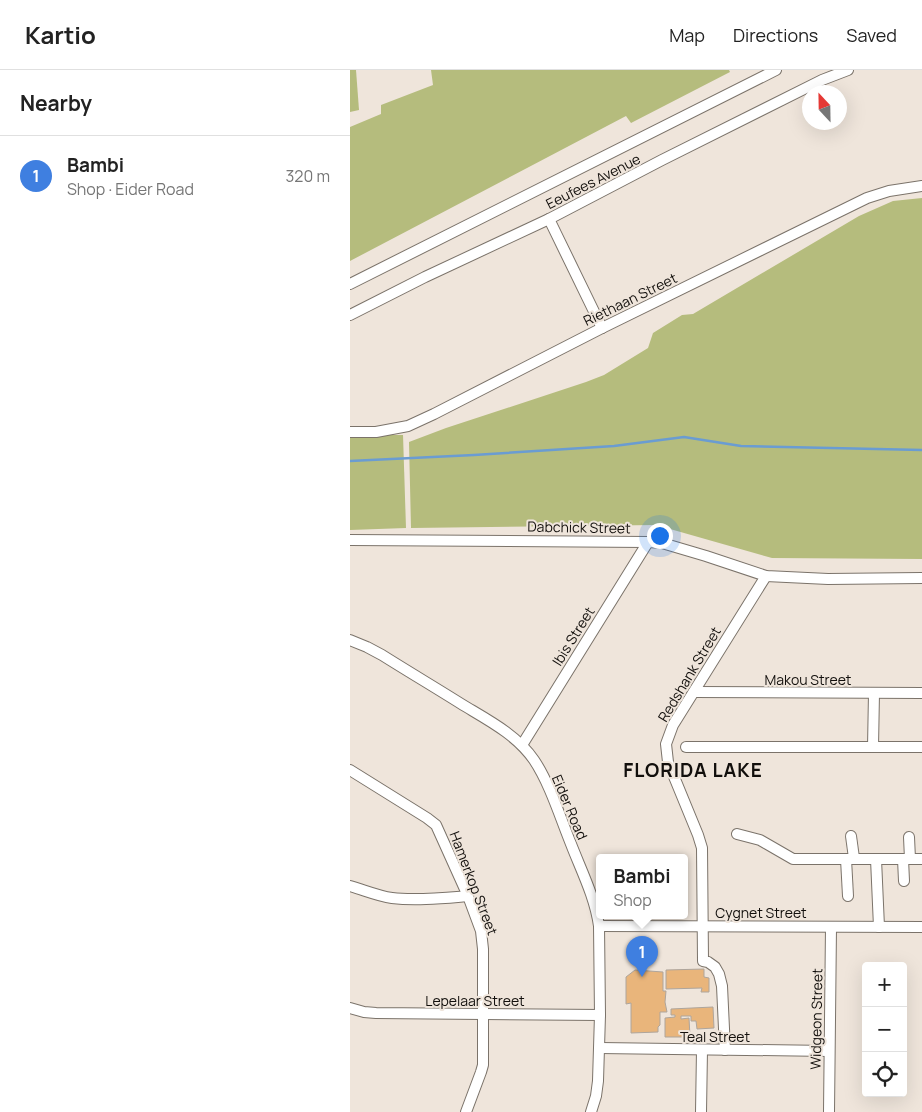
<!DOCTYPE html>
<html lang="en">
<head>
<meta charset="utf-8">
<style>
	body { margin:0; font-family:Manrope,sans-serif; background:#f6f6f6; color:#222 }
	.controls { position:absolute; right:15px; bottom:15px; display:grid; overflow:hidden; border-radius:5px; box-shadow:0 5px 20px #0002 }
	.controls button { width:45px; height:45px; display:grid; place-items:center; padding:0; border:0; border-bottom:1px solid #e0e0e0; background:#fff; color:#222; font:25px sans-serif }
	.compass { position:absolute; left:452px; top:15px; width:45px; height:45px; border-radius:50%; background:#fff; box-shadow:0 5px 20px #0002; rotate:338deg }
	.you { position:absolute; left:309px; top:465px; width:18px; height:18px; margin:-12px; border:4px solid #fff; border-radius:50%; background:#1a73e8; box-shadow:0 0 0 8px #1a73e833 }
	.badge { display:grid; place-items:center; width:32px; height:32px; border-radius:50%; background:#1a73e8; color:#fff; font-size:16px; font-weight:700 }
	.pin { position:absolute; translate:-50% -41px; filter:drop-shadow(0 1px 2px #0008) }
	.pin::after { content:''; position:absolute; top:26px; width:18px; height:15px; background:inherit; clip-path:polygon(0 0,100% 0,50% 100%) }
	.popup { position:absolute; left:246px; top:784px; width:92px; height:65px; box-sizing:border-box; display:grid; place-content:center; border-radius:5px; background:#fff; filter:drop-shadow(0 1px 4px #0005); font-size:16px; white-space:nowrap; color:#767676 }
	.popup b { font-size:19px; color:#222 }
	.popup::after { content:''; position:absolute; left:50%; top:100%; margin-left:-10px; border:10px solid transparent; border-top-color:#fff }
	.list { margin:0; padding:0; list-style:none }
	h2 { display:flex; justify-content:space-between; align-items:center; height:65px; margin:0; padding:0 20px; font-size:21px }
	h2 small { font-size:16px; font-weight:400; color:#767676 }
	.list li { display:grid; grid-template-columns:32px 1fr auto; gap:15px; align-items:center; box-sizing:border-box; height:80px; padding:0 20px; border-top:1px solid #e0e0e0 }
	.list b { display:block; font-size:19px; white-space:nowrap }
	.list p { margin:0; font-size:16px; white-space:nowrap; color:#767676 }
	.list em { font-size:16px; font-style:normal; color:#767676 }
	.icon { flex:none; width:28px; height:28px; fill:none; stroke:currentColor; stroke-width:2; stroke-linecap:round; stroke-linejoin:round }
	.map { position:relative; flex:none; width:572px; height:1042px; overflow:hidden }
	header { display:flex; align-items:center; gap:30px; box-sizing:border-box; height:70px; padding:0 25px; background:#fff; border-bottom:1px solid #e0e0e0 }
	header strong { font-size:24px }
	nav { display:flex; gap:28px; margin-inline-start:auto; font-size:18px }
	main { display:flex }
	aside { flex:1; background:#fff }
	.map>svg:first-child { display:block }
</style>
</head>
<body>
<header>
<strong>Kartio</strong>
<nav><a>Map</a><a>Directions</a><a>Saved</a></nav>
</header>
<main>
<aside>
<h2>Nearby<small></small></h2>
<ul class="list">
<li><span class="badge" style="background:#3f7fe0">1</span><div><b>Bambi</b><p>Shop · Eider Road</p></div><em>320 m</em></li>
</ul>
</aside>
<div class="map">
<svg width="572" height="1042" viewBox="0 0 572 1042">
	<rect width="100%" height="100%" fill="#efe5db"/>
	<g fill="#b5bc7d">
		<polygon points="0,0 6,0 9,40 0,42"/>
		<polygon points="81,0 379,0 380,2 281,53 276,46 0,191 0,57 31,44 31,35 83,15"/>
		<polygon points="572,128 572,489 422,488 306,455 61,458 59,372 96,358 236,312 254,305 298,278 303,263 332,245 343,244 509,146 543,131"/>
		<polygon points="0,365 53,365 56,458 0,460"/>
	</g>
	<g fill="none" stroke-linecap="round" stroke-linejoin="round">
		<polyline stroke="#6a9cd2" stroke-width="2.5" points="0,391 124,385 264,376 334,367 391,376 572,380"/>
	</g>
	<g fill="#e9b57b" stroke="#aea59c">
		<polygon points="354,899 354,907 359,908 359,922 351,922 352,918 316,919 316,900"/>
		<polygon points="285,900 313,902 313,921 316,921 315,932 317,942 310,942 310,955 308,957 308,962 281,963 281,933 276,934 276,907"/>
		<polygon points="363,937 364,958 347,959 346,951 341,951 341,946 331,946 331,949 339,948 340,967 315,967 315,948 325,947 325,945 321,945 321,939"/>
	</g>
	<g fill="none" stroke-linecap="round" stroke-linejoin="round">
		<defs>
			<g id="minor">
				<polyline points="199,149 252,258"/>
				<polyline points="0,214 426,0"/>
				<polyline points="0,245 75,207 199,149 312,90 472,10 498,0"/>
				<polyline points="0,362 26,362 58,356 84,344 252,258 517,128 539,121 572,116"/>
				<polyline points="0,470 298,472 312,473 356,486 416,506 478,509 572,508"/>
				<path d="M0,570L17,577L32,585C59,602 86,618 113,635C138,650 167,665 184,690C200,714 210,747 221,774C231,800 245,827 249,856L250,945L248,1011L246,1026L241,1042"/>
				<polyline points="344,622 572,623"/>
				<polyline points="172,675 298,472"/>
				<polyline points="336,677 572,677"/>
				<polyline points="523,677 524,623"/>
				<polyline points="0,700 77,748 86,755 118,826 131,861 133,879 133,995 131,1002 116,1042"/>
				<polyline points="387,764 410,770 417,774 443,789 572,789"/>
				<polyline points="501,766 504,788"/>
				<polyline points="559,767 560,789"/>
				<polyline points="496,789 498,826"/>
				<polyline points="526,789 529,857"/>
				<polyline points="553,789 554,811"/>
				<path d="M0,816C14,820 28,826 42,828C66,831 94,828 118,826"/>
				<polyline points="249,856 572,857"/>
				<polyline points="0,938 14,942 26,943 250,945"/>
				<polyline points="250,978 479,981"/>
				<polyline points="375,980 372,916 369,904 365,897 358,892 353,891 352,778 348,765 318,692 316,674 323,655 416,506"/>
				<polyline points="351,1042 352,980"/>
				<polyline points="479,1042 481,857"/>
			</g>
		</defs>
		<use href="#minor" stroke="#7b736a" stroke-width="12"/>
		<use href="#minor" stroke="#fff" stroke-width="10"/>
	</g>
	<g text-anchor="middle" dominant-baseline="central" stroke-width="4" stroke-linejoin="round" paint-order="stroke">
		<g font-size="14" fill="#120f0c" stroke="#efe5db">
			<text transform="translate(243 111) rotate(-27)">Eeufees Avenue</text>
			<text transform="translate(280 229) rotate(-26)">Riethaan Street</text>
			<text transform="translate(229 457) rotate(1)">Dabchick Street</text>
			<text transform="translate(223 566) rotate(-58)">Ibis Street</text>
			<text transform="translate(339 604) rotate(-59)">Redshank Street</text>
			<text x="458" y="609">Makou Street</text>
			<text transform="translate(220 737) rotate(67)">Eider Road</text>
			<text transform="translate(124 813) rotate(69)">Hamerkop Street</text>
			<text x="411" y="842">Cygnet Street</text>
			<text x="125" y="930">Lepelaar Street</text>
			<text transform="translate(466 949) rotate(-89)">Widgeon Street</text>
			<text x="365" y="966">Teal Street</text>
		</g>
		<g font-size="19" font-weight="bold" letter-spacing="1" fill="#120f0c" stroke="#efe5db">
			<text x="343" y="700">FLORIDA LAKE</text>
		</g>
	</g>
</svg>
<div class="controls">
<button>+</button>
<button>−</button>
<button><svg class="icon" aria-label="locate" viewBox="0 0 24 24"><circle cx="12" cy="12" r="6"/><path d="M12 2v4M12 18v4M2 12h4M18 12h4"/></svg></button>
</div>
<svg class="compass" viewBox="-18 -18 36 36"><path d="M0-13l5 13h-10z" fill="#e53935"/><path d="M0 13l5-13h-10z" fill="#767676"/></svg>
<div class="you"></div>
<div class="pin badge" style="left:292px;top:907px;background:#3f7fe0">1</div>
<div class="popup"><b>Bambi</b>Shop</div>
</div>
</main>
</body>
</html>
